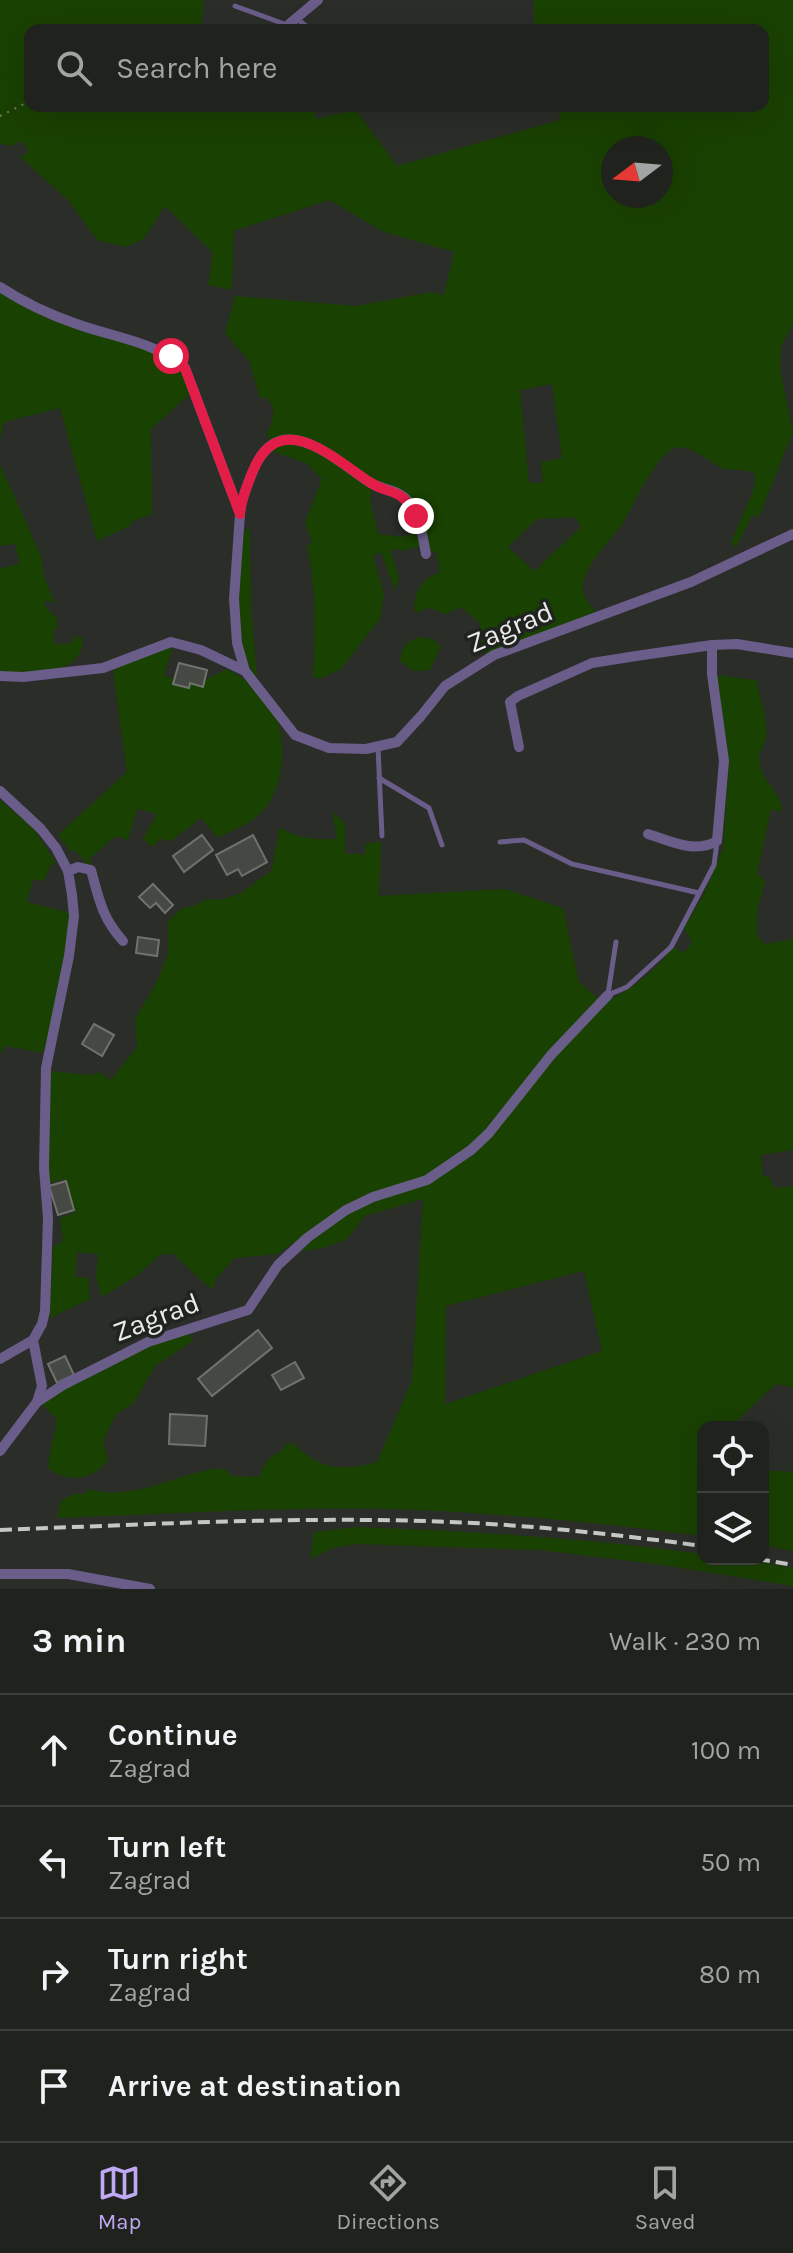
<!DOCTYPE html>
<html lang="en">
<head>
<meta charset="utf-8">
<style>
	body { margin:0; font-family:Karla,sans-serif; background:#282a27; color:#f1f3f6 }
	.controls { position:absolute; right:24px; bottom:24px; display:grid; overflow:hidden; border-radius:16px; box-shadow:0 8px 32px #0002 }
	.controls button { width:72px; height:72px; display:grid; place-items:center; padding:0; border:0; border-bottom:2px solid #3d3f3c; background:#20221e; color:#f1f3f6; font:40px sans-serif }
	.compass { position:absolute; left:601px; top:136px; width:72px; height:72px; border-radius:50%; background:#20221e; box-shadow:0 8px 32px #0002; rotate:254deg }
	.stop { position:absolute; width:24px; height:24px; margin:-18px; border:6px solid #e11d48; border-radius:50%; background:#fff }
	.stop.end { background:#e11d48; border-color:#fff; box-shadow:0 2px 8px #0008 }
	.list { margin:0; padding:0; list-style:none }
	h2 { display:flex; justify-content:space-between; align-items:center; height:104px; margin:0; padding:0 32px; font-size:34px }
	h2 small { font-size:26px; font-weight:400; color:#a2a4a4 }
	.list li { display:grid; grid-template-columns:52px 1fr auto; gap:24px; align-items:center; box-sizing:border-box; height:112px; padding:0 32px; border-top:2px solid #3d3f3c }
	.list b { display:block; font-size:30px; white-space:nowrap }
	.list p { margin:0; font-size:26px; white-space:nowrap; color:#a2a4a4 }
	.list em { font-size:26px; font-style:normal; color:#a2a4a4 }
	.icon { flex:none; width:44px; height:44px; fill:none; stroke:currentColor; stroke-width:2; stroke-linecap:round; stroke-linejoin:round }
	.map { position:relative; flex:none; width:793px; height:1589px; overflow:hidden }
	.search { position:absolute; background:#20221e; box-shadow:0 8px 32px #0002; left:24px; right:24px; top:24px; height:88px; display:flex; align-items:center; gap:20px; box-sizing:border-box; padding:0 28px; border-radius:16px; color:#a2a4a4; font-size:30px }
	.sheet { height:552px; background:#20221e }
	nav { display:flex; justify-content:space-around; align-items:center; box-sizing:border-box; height:112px; border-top:2px solid #3d3f3c; background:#20221e; font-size:22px; color:#a2a4a4 }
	nav a { display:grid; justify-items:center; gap:4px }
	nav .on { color:#bfa9f4 }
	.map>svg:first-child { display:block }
</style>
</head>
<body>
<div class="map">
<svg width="793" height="1589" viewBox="0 0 793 1589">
	<rect width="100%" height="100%" fill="#2a2d28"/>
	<g fill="#194102" fill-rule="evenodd">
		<path d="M0,0H204L201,30H30V106H313L316,119L356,110L397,166L560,120L558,106H763V30H534V0H793V324L781,347L780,369L793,432L759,517L752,515L736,547L731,543L754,488L755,474C745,468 736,471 725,469C711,465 692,443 675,448C654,456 634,505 623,523C610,542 587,561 583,585C581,595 590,604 596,612L487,655L476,649L471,638L481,624L461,607L445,614C432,609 430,605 417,613L414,609C415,589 422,580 440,572L436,551L429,552L413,504L299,437L286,435L270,441L267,433C273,420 278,408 266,398H260L249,361L225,333L235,296L356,306L431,292L444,295L454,252L384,232L329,200L234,231L232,290L208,285L213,253L165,206L144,239L126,247L97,240L68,200L20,157L29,152L22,141L12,146L0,144ZM613,148H661V196H613ZM552,384L562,458L541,462L543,483H529L520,390ZM575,517L581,527L534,571L508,547L537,519Z"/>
		<polygon points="0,292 155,352 180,367 190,394 151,429 152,514 131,522 132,525 97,541 60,408 4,422 0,441"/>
		<path d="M280,442L315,448L372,488L370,501L378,534L401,537L416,533L421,546L401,551L399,548L391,551L399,578L395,590L381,552L373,556L384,594L380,619L341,669L320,679L313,677C315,635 317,588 307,547L312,543L305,522L322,479L306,463L268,450Z"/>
		<path d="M0,464L41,556L44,576L55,604L47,600L44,605L57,618V629L53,630L54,644L73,643L74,636L83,638C82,645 82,652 77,657C61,676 22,675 0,671V568L20,564L15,544L0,546Z"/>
		<path d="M250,528L251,605L257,679C227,638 238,577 245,530Z"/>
		<path d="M420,637L433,639L441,646L430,670L414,671L400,661C402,646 406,642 420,637Z"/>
		<path d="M173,646L164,676L196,684L227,669C246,678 266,694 275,715C287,741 284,781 268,804C256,822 236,830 217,837L201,818L171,841L160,839L153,847L143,839L157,814L137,809L128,840L116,836L89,859L92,865L85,864V860L74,850L71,852L58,835L127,772L113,670L126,662Z"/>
		<path d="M716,675L756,680C759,695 769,724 766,737C765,745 758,752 759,761C761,782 781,790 782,811L771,810L757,874L765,880L757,913V935L765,944L793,939V1150L761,1155L763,1176H768L775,1188L793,1186V1387L776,1384L730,1427H703V1536C608,1524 513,1514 417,1510C298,1505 177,1514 57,1518L61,1501L73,1494H85L87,1489C132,1501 168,1478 212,1469H225L232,1476L259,1477C264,1464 270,1455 283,1450L286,1444L292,1443C299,1448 306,1455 313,1459C332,1471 357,1468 377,1462L412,1381L423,1199L365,1216L346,1240L323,1248L303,1251L293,1242L278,1254L235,1258L216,1278L213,1289C200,1283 186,1263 173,1254H161L138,1275L102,1297L96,1278L98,1254L77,1252L75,1277L88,1278L90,1299L49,1318L53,1247L63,1241L60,1218L74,1213L64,1179L49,1183V1071L92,1075L99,1072L111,1080L137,1047L135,1019L157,982L168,954V922L180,909L194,906L207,899L220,900L241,893L271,871L280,827C295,838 317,840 336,839L333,812L345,824V854H365L366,843L381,842L379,896L505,889L563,908L579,982L603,1003C631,991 655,971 673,947L684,953L692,942L684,928L703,896L723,848L729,763ZM584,1271L602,1351L445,1404L446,1306Z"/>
		<polygon points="0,800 33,828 56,863 51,865 44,881 33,879 27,902 70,913 56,1011 43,1053 6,1046 0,1054"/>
		<path d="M189,1332L193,1341L155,1366L134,1403L116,1414L103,1442L108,1459C96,1481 66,1483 48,1468C49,1450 55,1437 57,1419L42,1404C86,1370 136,1348 189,1332Z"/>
		<polygon points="763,1470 793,1472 793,1551 763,1545"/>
		<path d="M355,1527C471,1531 587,1538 703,1554V1559H742L793,1568V1586L656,1564L540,1550L357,1544L333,1548L310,1559L314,1532Z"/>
	</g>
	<g fill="#454843" stroke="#6f736e" stroke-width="2">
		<polygon points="179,663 207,670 203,687 190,683 189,688 173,684"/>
		<polygon points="202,835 213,850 184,872 173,856"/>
		<polygon points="253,835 267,862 242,876 238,869 227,875 216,855"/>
		<polygon points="153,884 173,905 165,913 156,903 150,908 139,897"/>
		<polygon points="138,937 159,940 157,956 136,953"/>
		<polygon points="94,1024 114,1035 102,1056 82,1044"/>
		<polygon points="66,1181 74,1210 58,1215 49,1186"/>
		<polygon points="258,1330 272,1348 212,1396 198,1379"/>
		<polygon points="65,1356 74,1375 57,1383 48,1364"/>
		<polygon points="295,1362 304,1378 281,1390 272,1375"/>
		<polygon points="170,1414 207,1416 205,1446 169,1444"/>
	</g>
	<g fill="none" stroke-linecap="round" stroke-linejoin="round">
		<polyline stroke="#727571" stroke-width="2" stroke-dasharray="2 6" stroke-linecap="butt" points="0,116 30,101"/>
		<g stroke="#6a5d8a" stroke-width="5">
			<polyline points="235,6 287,25"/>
			<polyline points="296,18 311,30"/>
			<polyline points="378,747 382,836"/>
			<polyline points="379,778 429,808 442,845"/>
			<polyline points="500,842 524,840 572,864 699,893"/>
			<polyline points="608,994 616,942"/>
			<polyline points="608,995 627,987 671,947 714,865 717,842"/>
		</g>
		<g stroke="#6a5d8a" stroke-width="10">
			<polyline points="288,30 288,25 318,0"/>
			<path d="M0,287C23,302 48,314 74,323C111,337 155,341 185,368L240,514L234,599L237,643L245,671"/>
			<path d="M240,512C242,498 247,485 253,471C279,406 333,458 369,482C381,490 398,489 408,501C419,514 423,537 426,554"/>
			<polyline points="0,676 23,677 103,668 171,642 201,650 245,671 295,735 329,748 366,749 397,742 421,716 445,686 494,655 691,582 793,534"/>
			<polyline points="519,747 510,702 518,696 592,663 636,656 712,645 737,644 793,653"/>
			<polyline points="0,791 41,829 56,848 68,871 72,895 74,916 69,956 46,1068 44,1168 48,1218 45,1311 42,1324 33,1340 42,1386 37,1402 0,1451"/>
			<path d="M648,834C670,841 695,854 717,841L724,761L712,674V645"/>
			<path d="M68,871L78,867L91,870C99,899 102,918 123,941"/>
			<polyline points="0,1359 33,1340"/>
			<polyline points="37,1402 63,1385 148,1342 248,1310 278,1265 307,1238 346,1210 373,1197 427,1180 471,1150 489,1133 551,1055 608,995"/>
			<polyline points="0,1574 68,1574 150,1589"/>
		</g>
		<g stroke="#c4c7c3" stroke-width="4" stroke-dasharray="12 6" stroke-linecap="butt">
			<path d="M0,1530C157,1524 316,1515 473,1523C550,1527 627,1536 703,1546"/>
			<polyline points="758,1559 793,1565"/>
		</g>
	</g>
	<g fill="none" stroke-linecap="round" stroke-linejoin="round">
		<path stroke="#e11d48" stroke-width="10" d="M171,356L185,368L240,514C241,499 247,487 252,473C278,407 330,455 368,481C391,497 400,485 416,516"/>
	</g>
	<g text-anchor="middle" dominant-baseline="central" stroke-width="7" stroke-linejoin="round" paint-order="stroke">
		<g font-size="28" fill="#eaece9" stroke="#20231f">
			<text transform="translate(510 627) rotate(-23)">Zagrad</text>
			<text transform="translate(156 1317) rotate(-21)">Zagrad</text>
		</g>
	</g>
</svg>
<div class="controls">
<button><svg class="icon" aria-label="locate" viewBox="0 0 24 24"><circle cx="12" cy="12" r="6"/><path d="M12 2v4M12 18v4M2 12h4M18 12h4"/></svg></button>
<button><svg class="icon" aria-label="layers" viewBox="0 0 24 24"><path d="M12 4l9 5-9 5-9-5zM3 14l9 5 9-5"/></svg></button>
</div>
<svg class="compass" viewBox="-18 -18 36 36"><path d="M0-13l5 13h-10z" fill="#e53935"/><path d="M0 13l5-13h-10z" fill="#a2a4a4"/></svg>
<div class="stop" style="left:171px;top:356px"></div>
<div class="stop end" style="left:416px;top:516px"></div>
<div class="search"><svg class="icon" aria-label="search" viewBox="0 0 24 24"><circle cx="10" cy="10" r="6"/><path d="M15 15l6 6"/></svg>Search here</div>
</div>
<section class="sheet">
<h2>3 min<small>Walk · 230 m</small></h2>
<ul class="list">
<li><svg class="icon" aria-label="ahead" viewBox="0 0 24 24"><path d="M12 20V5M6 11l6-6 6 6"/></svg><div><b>Continue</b><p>Zagrad</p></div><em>100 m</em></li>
<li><svg class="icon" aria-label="left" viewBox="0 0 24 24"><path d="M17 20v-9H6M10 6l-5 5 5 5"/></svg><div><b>Turn left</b><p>Zagrad</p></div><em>50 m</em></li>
<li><svg class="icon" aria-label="right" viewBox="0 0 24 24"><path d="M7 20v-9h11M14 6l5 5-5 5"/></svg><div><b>Turn right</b><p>Zagrad</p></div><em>80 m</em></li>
<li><svg class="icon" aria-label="arrive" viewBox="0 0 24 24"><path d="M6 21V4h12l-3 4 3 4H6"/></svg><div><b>Arrive at destination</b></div></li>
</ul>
</section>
<nav>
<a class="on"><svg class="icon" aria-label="map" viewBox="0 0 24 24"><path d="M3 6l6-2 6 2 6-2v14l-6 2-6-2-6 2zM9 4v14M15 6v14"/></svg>Map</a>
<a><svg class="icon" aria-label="directions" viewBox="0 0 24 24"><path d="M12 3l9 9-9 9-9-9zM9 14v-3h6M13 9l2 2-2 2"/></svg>Directions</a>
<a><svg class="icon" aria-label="saved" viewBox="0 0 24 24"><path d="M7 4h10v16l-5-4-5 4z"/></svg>Saved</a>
</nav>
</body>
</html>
